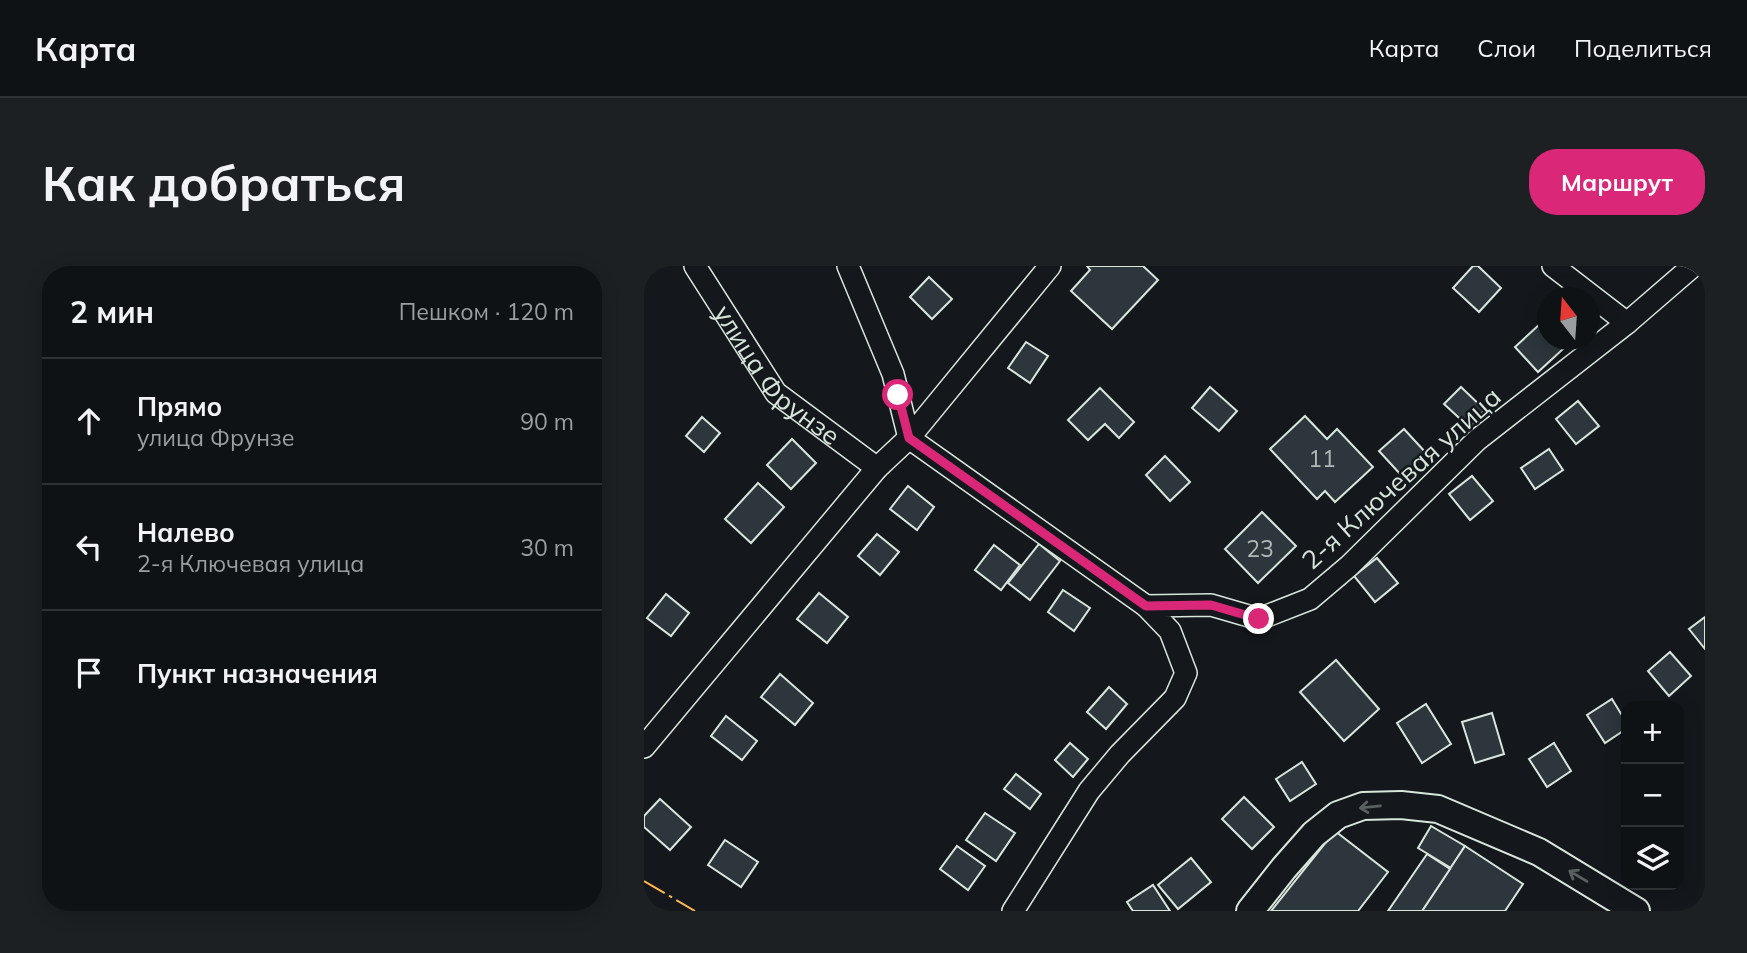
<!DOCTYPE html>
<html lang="ru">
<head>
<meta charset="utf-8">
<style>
	body { margin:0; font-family:Mulish,sans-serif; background:#1d2022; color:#f1f3f6 }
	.controls { position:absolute; right:21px; bottom:21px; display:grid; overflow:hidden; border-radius:14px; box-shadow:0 4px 18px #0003 }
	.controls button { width:63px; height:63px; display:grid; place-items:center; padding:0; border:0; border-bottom:2px solid #2f3234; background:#0f1215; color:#f1f3f6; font:35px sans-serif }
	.compass { position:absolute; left:893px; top:21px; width:63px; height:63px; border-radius:50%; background:#0f1215; box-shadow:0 4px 18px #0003; rotate:343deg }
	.stop { position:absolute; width:21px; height:21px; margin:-16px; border:5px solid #db2777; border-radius:50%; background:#fff }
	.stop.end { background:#db2777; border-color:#fff; box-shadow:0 2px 7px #0008 }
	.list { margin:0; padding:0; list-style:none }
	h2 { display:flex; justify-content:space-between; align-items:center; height:91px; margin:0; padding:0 28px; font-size:30px }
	h2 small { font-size:23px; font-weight:400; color:#9b9ea0 }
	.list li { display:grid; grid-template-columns:46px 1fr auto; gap:21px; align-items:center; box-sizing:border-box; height:126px; padding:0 28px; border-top:2px solid #2f3234 }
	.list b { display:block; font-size:26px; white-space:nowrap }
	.list p { margin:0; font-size:23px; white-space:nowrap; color:#9b9ea0 }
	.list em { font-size:23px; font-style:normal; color:#9b9ea0 }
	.icon { flex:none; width:38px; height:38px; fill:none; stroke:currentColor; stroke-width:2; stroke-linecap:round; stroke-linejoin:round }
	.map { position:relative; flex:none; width:1061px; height:645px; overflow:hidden; border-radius:28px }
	header { display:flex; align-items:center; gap:42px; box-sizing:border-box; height:98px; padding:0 35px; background:#0f1215; border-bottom:2px solid #2f3234 }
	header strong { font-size:33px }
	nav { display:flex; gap:38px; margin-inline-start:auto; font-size:24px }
	.intro { display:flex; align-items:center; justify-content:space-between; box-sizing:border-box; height:168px; padding:0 42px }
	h1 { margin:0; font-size:49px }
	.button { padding:18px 32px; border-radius:28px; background:#db2777; color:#fff; font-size:24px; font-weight:700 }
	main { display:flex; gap:42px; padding:0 42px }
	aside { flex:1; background:#0f1215; border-radius:28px; box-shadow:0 4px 18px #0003 }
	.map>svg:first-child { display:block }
</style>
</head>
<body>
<header>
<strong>Карта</strong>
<nav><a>Карта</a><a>Слои</a><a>Поделиться</a></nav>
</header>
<div class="intro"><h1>Как добраться</h1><a class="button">Маршрут</a></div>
<main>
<aside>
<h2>2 мин<small>Пешком · 120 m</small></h2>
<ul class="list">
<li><svg class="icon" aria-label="ahead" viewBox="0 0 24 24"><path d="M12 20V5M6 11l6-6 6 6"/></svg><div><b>Прямо</b><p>улица Фрунзе</p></div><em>90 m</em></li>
<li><svg class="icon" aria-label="left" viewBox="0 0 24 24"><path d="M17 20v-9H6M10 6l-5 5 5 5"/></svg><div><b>Налево</b><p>2-я Ключевая улица</p></div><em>30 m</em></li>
<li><svg class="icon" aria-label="arrive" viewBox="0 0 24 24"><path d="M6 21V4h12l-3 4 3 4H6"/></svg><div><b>Пункт назначения</b></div></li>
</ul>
</aside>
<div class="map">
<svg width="1061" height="645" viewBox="0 0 1061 645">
	<rect width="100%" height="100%" fill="#14181c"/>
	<g fill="#2c363c" stroke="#d8e6dc" stroke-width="2">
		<polygon points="443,0 499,0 514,14 468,63 427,25 446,4"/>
		<polygon points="829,0 834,0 857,22 835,46 809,22"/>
		<polygon points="285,11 308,33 288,53 266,31"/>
		<polygon points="896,58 904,67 904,74 909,74 919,83 894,106 871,81"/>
		<polygon points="382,76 404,90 386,117 364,102"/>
		<polygon points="566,121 593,145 575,165 548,142"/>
		<polygon points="817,121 841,144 825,161 800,138"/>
		<polygon points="456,122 490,156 475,172 461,158 444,174 424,154"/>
		<polygon points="934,135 955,160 932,178 912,153"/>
		<polygon points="661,150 683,173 693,163 729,201 691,236 681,225 673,233 626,183"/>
		<polygon points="58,151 76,167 60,186 42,170"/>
		<polygon points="760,163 783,188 758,210 735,185"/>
		<polygon points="148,173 172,197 147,223 123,199"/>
		<polygon points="905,183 919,204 891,223 877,202"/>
		<polygon points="521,190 546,216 526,235 502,209"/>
		<polygon points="828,210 849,235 826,254 805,228"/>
		<polygon points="114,217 140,241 107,277 81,253"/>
		<polygon points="264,220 290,241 273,264 246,243"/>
		<polygon points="618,246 652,280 614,317 581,283"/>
		<polygon points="233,268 255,286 236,309 214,290"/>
		<polygon points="395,278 416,295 386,334 364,317"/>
		<polygon points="350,279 376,299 357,324 331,304"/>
		<polygon points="733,292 754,317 731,336 710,310"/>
		<polygon points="419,324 446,342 430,365 404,346"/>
		<polygon points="175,327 204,351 183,377 153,353"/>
		<polygon points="22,328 45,347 27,370 3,352"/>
		<polygon points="1061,351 1061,383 1045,363"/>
		<polygon points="1026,386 1047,410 1025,430 1004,405"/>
		<polygon points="692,394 735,443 700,475 656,426"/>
		<polygon points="136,408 169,437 151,459 117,431"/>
		<polygon points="465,421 483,438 462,463 443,446"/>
		<polygon points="968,433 982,456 982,463 961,477 943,449"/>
		<polygon points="782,438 807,478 778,497 753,457"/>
		<polygon points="848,447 860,488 831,497 818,456"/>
		<polygon points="82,450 113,475 98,494 67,470"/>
		<polygon points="426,477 444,493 429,511 411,494"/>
		<polygon points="910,477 927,505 903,521 885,493"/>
		<polygon points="658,496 672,518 646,535 632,513"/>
		<polygon points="372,508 397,528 386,543 360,523"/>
		<polygon points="600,531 630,561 608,583 578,553"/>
		<polygon points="16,533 47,561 26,584 0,561 0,550"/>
		<polygon points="341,547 371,567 352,595 322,574"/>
		<polygon points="787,560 821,580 807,602 774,582"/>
		<polygon points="691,565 744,606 714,645 627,645"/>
		<polygon points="81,574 114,596 97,621 64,599"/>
		<polygon points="313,580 341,600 324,624 296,603"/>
		<polygon points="821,580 879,618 861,645 778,645"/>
		<polygon points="783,588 806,603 778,645 744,645"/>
		<polygon points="547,592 567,616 534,643 514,619"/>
		<polygon points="509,619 526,645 489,645 483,636"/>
	</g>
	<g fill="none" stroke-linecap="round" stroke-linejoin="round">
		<defs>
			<g id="minor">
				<path id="s1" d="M51,0L132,127L233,202"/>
				<polyline points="204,0 249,108 265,172 502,340"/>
				<polyline points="909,0 983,57"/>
				<polyline points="0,481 233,202 265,172 406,0"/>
				<polyline points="369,645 445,525 476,488 531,432 542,407 526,365 502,340 567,339 615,353 666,333 705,300 833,174 983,57 1049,0"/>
			</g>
			<polyline id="tertiary" points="606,645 640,602 670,568 694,549 719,540 757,539 794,543 895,586 992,645"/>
		</defs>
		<use href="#minor" stroke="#d8e6dc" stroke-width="24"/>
		<use href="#tertiary" stroke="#d8e6dc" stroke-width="30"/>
		<use href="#minor" stroke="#14181c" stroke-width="21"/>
		<use href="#tertiary" stroke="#14181c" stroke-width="26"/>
		<polyline stroke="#ffb74d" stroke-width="2" stroke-dasharray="24 5 3.5 5" stroke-linecap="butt" points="0,615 51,645"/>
	</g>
	<defs><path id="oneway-shaft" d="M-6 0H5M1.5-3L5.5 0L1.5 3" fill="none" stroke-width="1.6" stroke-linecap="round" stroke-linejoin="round" transform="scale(1.75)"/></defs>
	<g stroke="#59605f">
		<use href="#oneway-shaft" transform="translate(726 541) rotate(174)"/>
		<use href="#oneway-shaft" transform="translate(934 610) rotate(-149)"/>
	</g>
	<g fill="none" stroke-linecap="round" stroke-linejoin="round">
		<polyline stroke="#db2777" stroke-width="9" points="254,129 265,172 502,340 567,339 615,353"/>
	</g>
	<g text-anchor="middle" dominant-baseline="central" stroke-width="5" stroke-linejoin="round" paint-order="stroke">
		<g font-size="23" fill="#adbab4">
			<text x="678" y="192">11</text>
			<text x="616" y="282">23</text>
		</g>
		<g font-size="26" fill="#d8e6dc" stroke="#14181c">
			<text stroke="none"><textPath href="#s1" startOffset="138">улица Фрунзе</textPath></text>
			<text transform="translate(757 212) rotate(-42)">2-я Ключевая улица</text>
		</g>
	</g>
</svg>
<div class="controls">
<button>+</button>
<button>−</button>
<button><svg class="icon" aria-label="layers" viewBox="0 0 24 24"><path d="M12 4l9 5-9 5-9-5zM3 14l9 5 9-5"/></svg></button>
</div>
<svg class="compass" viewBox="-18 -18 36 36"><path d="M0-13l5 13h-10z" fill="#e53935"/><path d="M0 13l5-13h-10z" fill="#9b9ea0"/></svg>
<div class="stop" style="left:254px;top:129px"></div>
<div class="stop end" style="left:615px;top:353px"></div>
</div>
</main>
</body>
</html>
